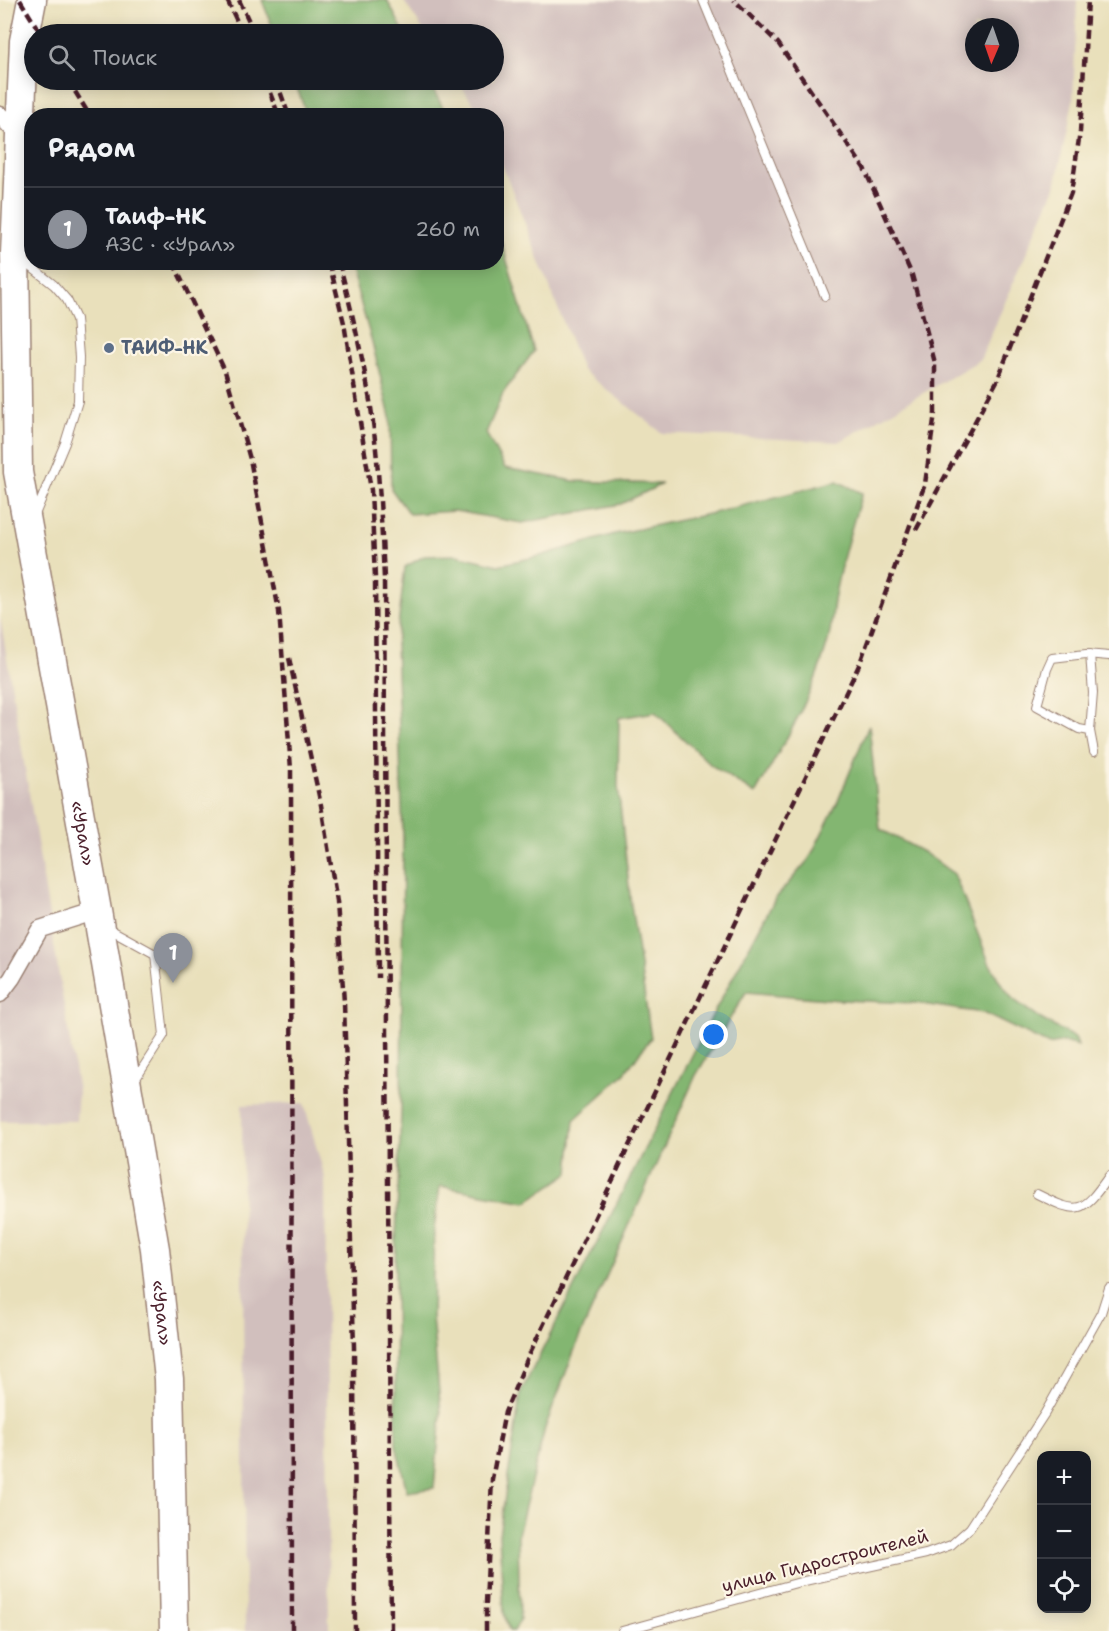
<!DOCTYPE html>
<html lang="ru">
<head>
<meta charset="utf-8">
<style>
	body { margin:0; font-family:"Shantell Sans",sans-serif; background:#242831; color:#f1f3f6 }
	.controls { position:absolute; right:18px; bottom:18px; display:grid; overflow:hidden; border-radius:12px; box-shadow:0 3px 15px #0003 }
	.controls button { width:54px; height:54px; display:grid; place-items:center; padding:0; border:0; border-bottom:2px solid #363941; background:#171b24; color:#f1f3f6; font:30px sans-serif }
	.compass { position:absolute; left:965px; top:18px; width:54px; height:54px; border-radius:50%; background:#171b24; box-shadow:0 3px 15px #0003; rotate:182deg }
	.you { position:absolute; left:714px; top:1035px; width:21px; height:21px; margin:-15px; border:4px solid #fff; border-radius:50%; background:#1a73e8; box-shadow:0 0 0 9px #1a73e833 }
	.badge { display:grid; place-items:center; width:39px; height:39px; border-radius:50%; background:#8c9099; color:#fff; font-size:20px; font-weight:700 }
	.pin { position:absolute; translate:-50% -50px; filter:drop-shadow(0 2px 3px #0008) }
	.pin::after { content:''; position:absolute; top:32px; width:21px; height:18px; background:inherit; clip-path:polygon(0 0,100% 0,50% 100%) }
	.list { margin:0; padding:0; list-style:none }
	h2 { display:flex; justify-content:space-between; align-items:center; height:78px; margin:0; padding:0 24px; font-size:26px }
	h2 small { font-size:20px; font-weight:400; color:#9ea1a6 }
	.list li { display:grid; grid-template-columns:39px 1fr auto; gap:18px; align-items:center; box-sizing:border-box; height:84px; padding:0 24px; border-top:2px solid #363941 }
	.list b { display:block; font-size:22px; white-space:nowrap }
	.list p { margin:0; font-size:20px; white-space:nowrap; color:#9ea1a6 }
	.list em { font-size:20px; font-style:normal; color:#9ea1a6 }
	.icon { flex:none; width:33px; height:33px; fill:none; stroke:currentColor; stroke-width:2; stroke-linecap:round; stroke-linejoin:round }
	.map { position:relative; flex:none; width:1109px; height:1631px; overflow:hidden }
	.search { position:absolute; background:#171b24; box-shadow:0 3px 15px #0003; left:24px; top:24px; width:480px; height:66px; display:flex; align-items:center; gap:15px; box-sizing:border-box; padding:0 21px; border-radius:33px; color:#9ea1a6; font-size:22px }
	.panel { position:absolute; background:#171b24; box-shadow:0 3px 15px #0003; left:24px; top:108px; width:480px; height:162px; border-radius:24px }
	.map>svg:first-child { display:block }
</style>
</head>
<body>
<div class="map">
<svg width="1109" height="1631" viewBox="0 0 1109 1631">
	<rect width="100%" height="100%" fill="#fcf5e5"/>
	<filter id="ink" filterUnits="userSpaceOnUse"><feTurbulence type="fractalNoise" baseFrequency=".0167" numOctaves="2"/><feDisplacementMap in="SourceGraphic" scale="12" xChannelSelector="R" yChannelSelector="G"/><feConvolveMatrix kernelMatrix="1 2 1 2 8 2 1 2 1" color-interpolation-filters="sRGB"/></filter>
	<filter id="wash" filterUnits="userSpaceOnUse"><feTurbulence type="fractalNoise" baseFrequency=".008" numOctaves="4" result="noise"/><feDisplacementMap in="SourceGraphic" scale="24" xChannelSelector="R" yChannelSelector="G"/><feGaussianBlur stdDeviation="1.35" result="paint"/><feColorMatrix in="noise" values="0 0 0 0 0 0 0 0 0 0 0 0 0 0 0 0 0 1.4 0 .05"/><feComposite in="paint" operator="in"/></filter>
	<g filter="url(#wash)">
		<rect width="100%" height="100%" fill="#e9e0bb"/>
		<g fill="#d1bfbd" fill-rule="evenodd">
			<path d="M403,0H1077L1073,101L1055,187L980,360L839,442L662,433L582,370L497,152L496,116L481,115L457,80H494V34H426ZM974,27H1010V63H974Z"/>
			<polygon points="0,616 78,1091 76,1121 0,1121"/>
			<polygon points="304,1103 325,1178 329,1631 245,1631 242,1105"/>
		</g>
		<g fill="#83b671" stroke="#666a4e" stroke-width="1.5">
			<polygon points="262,0 387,0 405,34 275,34"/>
			<polygon points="294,80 428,80 447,115 307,115"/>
			<polygon points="497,228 534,351 503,393 486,433 505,468 574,481 662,484 621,504 522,523 455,511 409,514 391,489 390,417 372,342 349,263 496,262"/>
			<path d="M837,481L862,493C852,527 841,560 835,595C832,611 832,629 827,645C812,698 782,747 755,794L711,765L655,712L619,718L618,786L631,905L651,1038L624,1074L574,1120L569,1173L526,1202L440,1186L434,1230L432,1317L441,1414L434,1488L407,1492L396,1445L395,1265L401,1113L403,837L396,644L405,567L424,556L457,555L498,565L540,556L615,534L718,512Z"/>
			<polygon points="869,725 880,829 923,852 954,874 989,962 1000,982 1013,999 1039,1018 1075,1038 1078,1046 1063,1042 1049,1045 983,1013 915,1003 839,1000 746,992 696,1075 579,1338 545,1428 518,1534 520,1620 514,1631 509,1631 504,1613 499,1535 521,1392 712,1016 775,899 809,859 838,801"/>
		</g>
	</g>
	<g filter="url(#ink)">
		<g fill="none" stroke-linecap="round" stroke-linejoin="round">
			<defs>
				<g id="service">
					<polyline points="703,0 825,296"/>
					<polyline points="20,258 54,285 67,300 76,319 79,357 78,401 65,443 34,517"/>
					<polyline points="1090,654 1093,693 1090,731"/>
					<polyline points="1094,752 1090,731 1079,729 1037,706 1047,669 1052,658 1086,654 1109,656"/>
					<polyline points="106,927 155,954 164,1035 133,1083"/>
					<path d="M1037,1194C1079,1215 1082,1214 1109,1176"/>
					<polyline points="622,1631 800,1582 926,1554 951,1545 970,1528 1045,1413 1101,1313 1109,1288"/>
				</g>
				<g id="minor">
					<polyline points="0,115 20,137"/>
					<polyline points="0,994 12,978 40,929 97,911"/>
				</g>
				<g id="trunk">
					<path id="s1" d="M32,0L24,41L15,253L18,472L97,911L155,1249L169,1379L174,1631"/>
				</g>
			</defs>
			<use href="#service" stroke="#9a8073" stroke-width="10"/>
			<use href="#minor" stroke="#9a8073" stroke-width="19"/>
			<use href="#trunk" stroke="#9a8073" stroke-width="31"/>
			<use href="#service" stroke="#fff" stroke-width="8"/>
			<use href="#minor" stroke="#fff" stroke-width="16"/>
			<use href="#trunk" stroke="#fff" stroke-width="28"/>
			<g stroke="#4a1f2b" stroke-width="4.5" stroke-dasharray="9 4.5" stroke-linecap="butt">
				<polyline points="20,0 41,34"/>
				<polyline points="227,0 243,34"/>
				<polyline points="239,0 255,34"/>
				<polyline points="68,80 90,116"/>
				<polyline points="265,80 279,116"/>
				<polyline points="276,80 289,116"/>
				<polyline points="173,262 225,371 250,459 279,611 291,769 292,1631"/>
				<polyline points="329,262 344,323 371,490 375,578 378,978"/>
				<path d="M339,262C351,308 362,354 370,401C379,459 381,519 384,578L391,1631"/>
				<polyline points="916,530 997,381 1071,193 1080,132 1088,0"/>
				<polyline points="289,658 321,805 337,902 344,1002 354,1347 355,1631"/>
				<polyline points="486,1631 486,1603 492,1479 505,1412 528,1357 860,663 925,484 935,413 935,363 912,275 864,168 778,43 734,0"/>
			</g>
		</g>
	</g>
	<circle fill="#5c6f8a" stroke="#fcf5e5" stroke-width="2" cx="109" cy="348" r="6"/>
	<g text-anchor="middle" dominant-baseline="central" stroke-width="4.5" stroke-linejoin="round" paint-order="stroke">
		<g font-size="18" font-weight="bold" fill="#4e5e75" stroke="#fcf5e5" text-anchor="start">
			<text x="121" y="348">ТАИФ-НК</text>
		</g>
		<g font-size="18" fill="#4a1f2b" stroke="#fcf5e5">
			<text stroke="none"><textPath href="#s1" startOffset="840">«Урал»</textPath></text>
			<text stroke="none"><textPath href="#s1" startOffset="1326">«Урал»</textPath></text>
			<text transform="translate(825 1561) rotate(-14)">улица Гидростроителей</text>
		</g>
	</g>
</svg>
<div class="controls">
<button>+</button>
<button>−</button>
<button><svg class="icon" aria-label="locate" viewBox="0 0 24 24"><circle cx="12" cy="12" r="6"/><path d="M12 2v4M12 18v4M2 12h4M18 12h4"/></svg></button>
</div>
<svg class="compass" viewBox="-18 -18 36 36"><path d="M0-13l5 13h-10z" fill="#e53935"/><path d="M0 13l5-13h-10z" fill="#9ea1a6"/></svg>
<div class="you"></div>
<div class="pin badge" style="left:173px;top:983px">1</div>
<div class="search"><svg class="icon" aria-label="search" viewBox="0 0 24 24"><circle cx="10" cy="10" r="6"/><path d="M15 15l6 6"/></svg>Поиск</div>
<section class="panel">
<h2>Рядом<small></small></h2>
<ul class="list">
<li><span class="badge">1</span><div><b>Таиф-НК</b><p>АЗС · «Урал»</p></div><em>260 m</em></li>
</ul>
</section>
</div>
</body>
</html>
